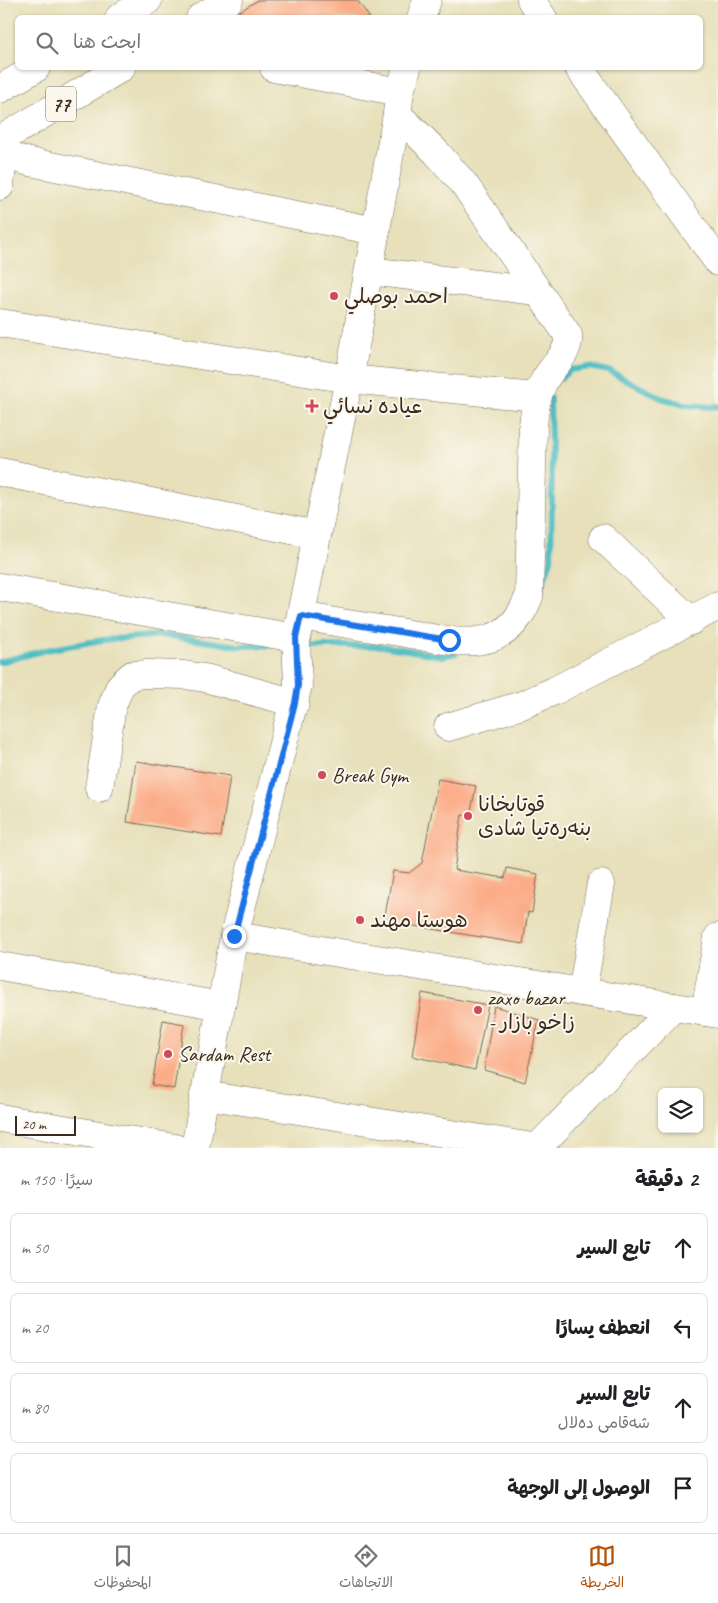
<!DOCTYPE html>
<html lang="ar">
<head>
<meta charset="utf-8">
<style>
	body { margin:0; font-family:Caveat,"Playpen Sans Arabic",sans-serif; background:#f6f6f6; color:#202124; direction:rtl }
	.controls { position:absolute; right:15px; bottom:15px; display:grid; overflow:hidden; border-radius:8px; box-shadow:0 1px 4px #0004 }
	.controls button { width:45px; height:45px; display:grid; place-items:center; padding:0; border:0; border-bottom:1px solid #e0e0e0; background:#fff; color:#202124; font:25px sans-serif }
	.scale { position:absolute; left:15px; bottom:12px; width:61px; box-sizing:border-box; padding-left:5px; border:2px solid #3b2a1e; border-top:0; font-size:14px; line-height:18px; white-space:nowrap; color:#3b2a1e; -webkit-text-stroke:4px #fbf7ec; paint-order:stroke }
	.stop { position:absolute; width:15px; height:15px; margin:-11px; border:4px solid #1a73e8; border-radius:50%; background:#fff }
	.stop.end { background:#1a73e8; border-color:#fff; box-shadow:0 1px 5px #0008 }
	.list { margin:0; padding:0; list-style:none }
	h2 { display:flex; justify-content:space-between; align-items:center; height:65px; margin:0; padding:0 20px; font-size:21px }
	h2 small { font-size:16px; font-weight:400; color:#757577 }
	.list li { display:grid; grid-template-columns:32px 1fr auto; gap:15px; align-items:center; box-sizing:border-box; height:70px; margin:0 10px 10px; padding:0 10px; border:1px solid #e0e0e0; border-radius:8px }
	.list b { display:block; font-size:19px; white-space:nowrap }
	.list p { margin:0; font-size:16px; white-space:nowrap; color:#757577 }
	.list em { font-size:16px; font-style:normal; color:#757577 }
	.icon { flex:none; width:28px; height:28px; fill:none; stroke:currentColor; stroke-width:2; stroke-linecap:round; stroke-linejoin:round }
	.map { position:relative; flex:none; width:718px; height:1148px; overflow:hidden; direction:ltr }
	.search { position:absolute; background:#fff; box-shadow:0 1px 4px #0004; left:15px; right:15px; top:15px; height:55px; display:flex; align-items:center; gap:12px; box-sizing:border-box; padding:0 18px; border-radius:8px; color:#757577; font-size:19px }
	.sheet { height:385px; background:#fff }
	nav { display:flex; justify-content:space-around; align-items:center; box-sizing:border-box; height:70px; border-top:1px solid #e0e0e0; background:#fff; font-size:14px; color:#757577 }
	nav a { display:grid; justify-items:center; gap:2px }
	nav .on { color:#b45309 }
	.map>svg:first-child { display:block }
</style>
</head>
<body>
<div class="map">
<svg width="718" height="1148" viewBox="0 0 718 1148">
	<rect width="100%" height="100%" fill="#fbf7ec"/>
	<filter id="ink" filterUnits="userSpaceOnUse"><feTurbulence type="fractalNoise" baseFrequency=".02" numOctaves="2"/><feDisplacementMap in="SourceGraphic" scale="10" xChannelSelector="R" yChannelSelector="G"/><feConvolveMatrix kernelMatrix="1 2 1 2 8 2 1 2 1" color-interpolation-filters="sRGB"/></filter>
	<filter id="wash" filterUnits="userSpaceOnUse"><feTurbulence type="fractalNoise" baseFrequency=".0096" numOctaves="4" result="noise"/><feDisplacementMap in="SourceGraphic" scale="20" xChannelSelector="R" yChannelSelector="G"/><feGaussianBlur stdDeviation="1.12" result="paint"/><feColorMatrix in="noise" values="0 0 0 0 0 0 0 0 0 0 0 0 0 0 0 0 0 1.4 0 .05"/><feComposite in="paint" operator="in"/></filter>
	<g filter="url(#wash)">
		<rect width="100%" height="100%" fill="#e7e0ba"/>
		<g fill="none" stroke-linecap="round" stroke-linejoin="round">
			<g stroke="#4ebdc3" stroke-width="6">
				<polyline points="561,378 570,370 590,367 609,371 661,398 688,405 712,407 718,406"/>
				<polyline points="541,588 551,560 552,501 550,398"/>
				<polyline points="302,646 382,646 443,656 456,653"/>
				<polyline points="0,662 46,650 102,640 161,635 239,646 269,646"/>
			</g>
		</g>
		<g id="blocks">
			<g fill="#fbad89">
				<polygon points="258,0 357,0 370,18 229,18"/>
				<polygon points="136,761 230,776 221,837 127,822"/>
				<polygon points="438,779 476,786 470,816 462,815 454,870 505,878 507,868 538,874 532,913 528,912 523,944 384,921 393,871 409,873 422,863"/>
				<polygon points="422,993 488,1005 475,1070 412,1056"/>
				<polygon points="494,1006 539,1020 525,1082 484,1070"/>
				<polygon points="163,1020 184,1024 174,1089 152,1085"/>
			</g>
		</g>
	</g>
	<g filter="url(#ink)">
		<use href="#blocks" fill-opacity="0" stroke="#776a55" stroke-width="1"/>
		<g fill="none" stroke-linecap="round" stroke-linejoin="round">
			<defs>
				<g id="minor">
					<polyline points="531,0 543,18"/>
					<polyline points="274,68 400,92"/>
					<polyline points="579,68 718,262"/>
					<polyline points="0,154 30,162 376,231"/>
					<polyline points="0,186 3,155"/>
					<polyline points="369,271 537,291"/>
					<polyline points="0,323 349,379 536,397"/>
					<polyline points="0,472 317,535"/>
					<polyline points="603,538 691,621"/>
					<polyline points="0,587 296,638"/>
					<path d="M301,616C334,622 366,627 399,632C428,637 462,647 491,638C511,631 521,616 529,597L533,425C535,410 536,396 543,383C551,366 570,355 568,335L464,184L437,153L397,114"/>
					<polyline points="448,727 522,705 554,691 718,606"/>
					<polyline points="99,788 112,706 120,686 132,675 148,674 184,675 205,678 295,703"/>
					<polyline points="0,966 221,1006"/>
					<polyline points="582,992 601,884"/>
					<polyline points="705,1012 718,937"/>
					<polyline points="204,1095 539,1148"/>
					<polyline points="0,1118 175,1148"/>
					<polyline points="537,1148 674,1007"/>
				</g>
				<g id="major">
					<polyline points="421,18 427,0"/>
					<polyline points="234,936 718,1014"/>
					<polyline points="195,1148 234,936 298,685 296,638 349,379 397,114 400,92 407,68"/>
				</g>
				<g id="highway">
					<polyline points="119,18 148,0"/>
					<polyline points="200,18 229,0"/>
					<polyline points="0,89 36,68"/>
					<polyline points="0,140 121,68"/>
				</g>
			</defs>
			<use href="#minor" stroke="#776a55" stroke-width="29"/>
			<use href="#major" stroke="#776a55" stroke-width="29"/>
			<use href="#highway" stroke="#776a55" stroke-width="29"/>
			<use href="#minor" stroke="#fff" stroke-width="28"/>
			<use href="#major" stroke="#fff" stroke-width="28"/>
			<use href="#highway" stroke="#fff" stroke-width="28"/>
		</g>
	</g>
	<g fill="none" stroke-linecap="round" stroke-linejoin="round" filter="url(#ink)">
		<polyline stroke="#1a73e8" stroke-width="6" points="234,936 295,703 298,685 296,638 301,616 449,640"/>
	</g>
	<g fill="#d1495b" stroke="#fbf7ec" stroke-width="2">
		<circle cx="334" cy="296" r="5"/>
		<path d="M309.5 398.5h5v5h5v5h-5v5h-5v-5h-5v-5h5z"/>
		<circle cx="322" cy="775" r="5"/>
		<circle cx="468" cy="816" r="5"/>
		<circle cx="360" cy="920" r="5"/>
		<circle cx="478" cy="1010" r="5"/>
		<circle cx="168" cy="1054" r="5"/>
	</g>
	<g text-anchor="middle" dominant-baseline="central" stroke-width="4" stroke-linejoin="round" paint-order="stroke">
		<rect fill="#fbf7ec" stroke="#75685c" stroke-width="1" x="46" y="86.5" width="30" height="35" rx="4"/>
		<g font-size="20" font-weight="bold" fill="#3b2a1e">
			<text x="61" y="104">77</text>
		</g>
		<g font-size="21" fill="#3b2a1e" stroke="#fbf7ec" text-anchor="start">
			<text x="344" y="296">احمد بوصلي</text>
			<text x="323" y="406">عياده نسائي</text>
			<text x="332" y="775">Break Gym</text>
			<text x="478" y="804">قوتابخانا<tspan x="478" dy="24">بنەرەتیا شادی</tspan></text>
			<text x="370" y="920">هوستا مهند</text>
			<text x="488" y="998">zaxo bazar<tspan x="488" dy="24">- زاخو بازار</tspan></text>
			<text x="178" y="1054">Sardam Rest</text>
		</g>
	</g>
</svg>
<div class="controls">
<button><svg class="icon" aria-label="layers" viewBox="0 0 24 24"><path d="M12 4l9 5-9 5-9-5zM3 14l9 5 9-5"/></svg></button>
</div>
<div class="scale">20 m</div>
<div class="stop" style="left:449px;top:640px"></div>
<div class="stop end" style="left:234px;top:936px"></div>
<div class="search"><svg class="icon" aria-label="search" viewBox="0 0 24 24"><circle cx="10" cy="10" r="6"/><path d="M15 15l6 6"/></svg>ابحث هنا</div>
</div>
<section class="sheet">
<h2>2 دقيقة<small>سيرًا · 150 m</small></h2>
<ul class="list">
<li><svg class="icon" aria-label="ahead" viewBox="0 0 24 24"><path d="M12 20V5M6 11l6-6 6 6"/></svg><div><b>تابع السير</b></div><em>50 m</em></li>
<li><svg class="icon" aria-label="left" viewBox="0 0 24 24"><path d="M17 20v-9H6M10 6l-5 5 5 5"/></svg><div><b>انعطف يسارًا</b></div><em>20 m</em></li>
<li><svg class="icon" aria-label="ahead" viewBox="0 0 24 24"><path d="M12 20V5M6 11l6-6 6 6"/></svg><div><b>تابع السير</b><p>شەقامی دەلال</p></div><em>80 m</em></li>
<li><svg class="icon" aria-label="arrive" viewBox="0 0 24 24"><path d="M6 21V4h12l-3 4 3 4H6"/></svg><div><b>الوصول إلى الوجهة</b></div></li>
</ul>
</section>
<nav>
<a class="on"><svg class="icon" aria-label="map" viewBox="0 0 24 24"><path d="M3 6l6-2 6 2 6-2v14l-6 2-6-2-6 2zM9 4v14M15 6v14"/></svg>الخريطة</a>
<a><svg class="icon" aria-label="directions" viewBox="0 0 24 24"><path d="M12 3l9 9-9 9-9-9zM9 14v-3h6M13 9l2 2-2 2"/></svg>الاتجاهات</a>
<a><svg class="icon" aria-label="saved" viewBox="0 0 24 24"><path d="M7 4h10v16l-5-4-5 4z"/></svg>المحفوظات</a>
</nav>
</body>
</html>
